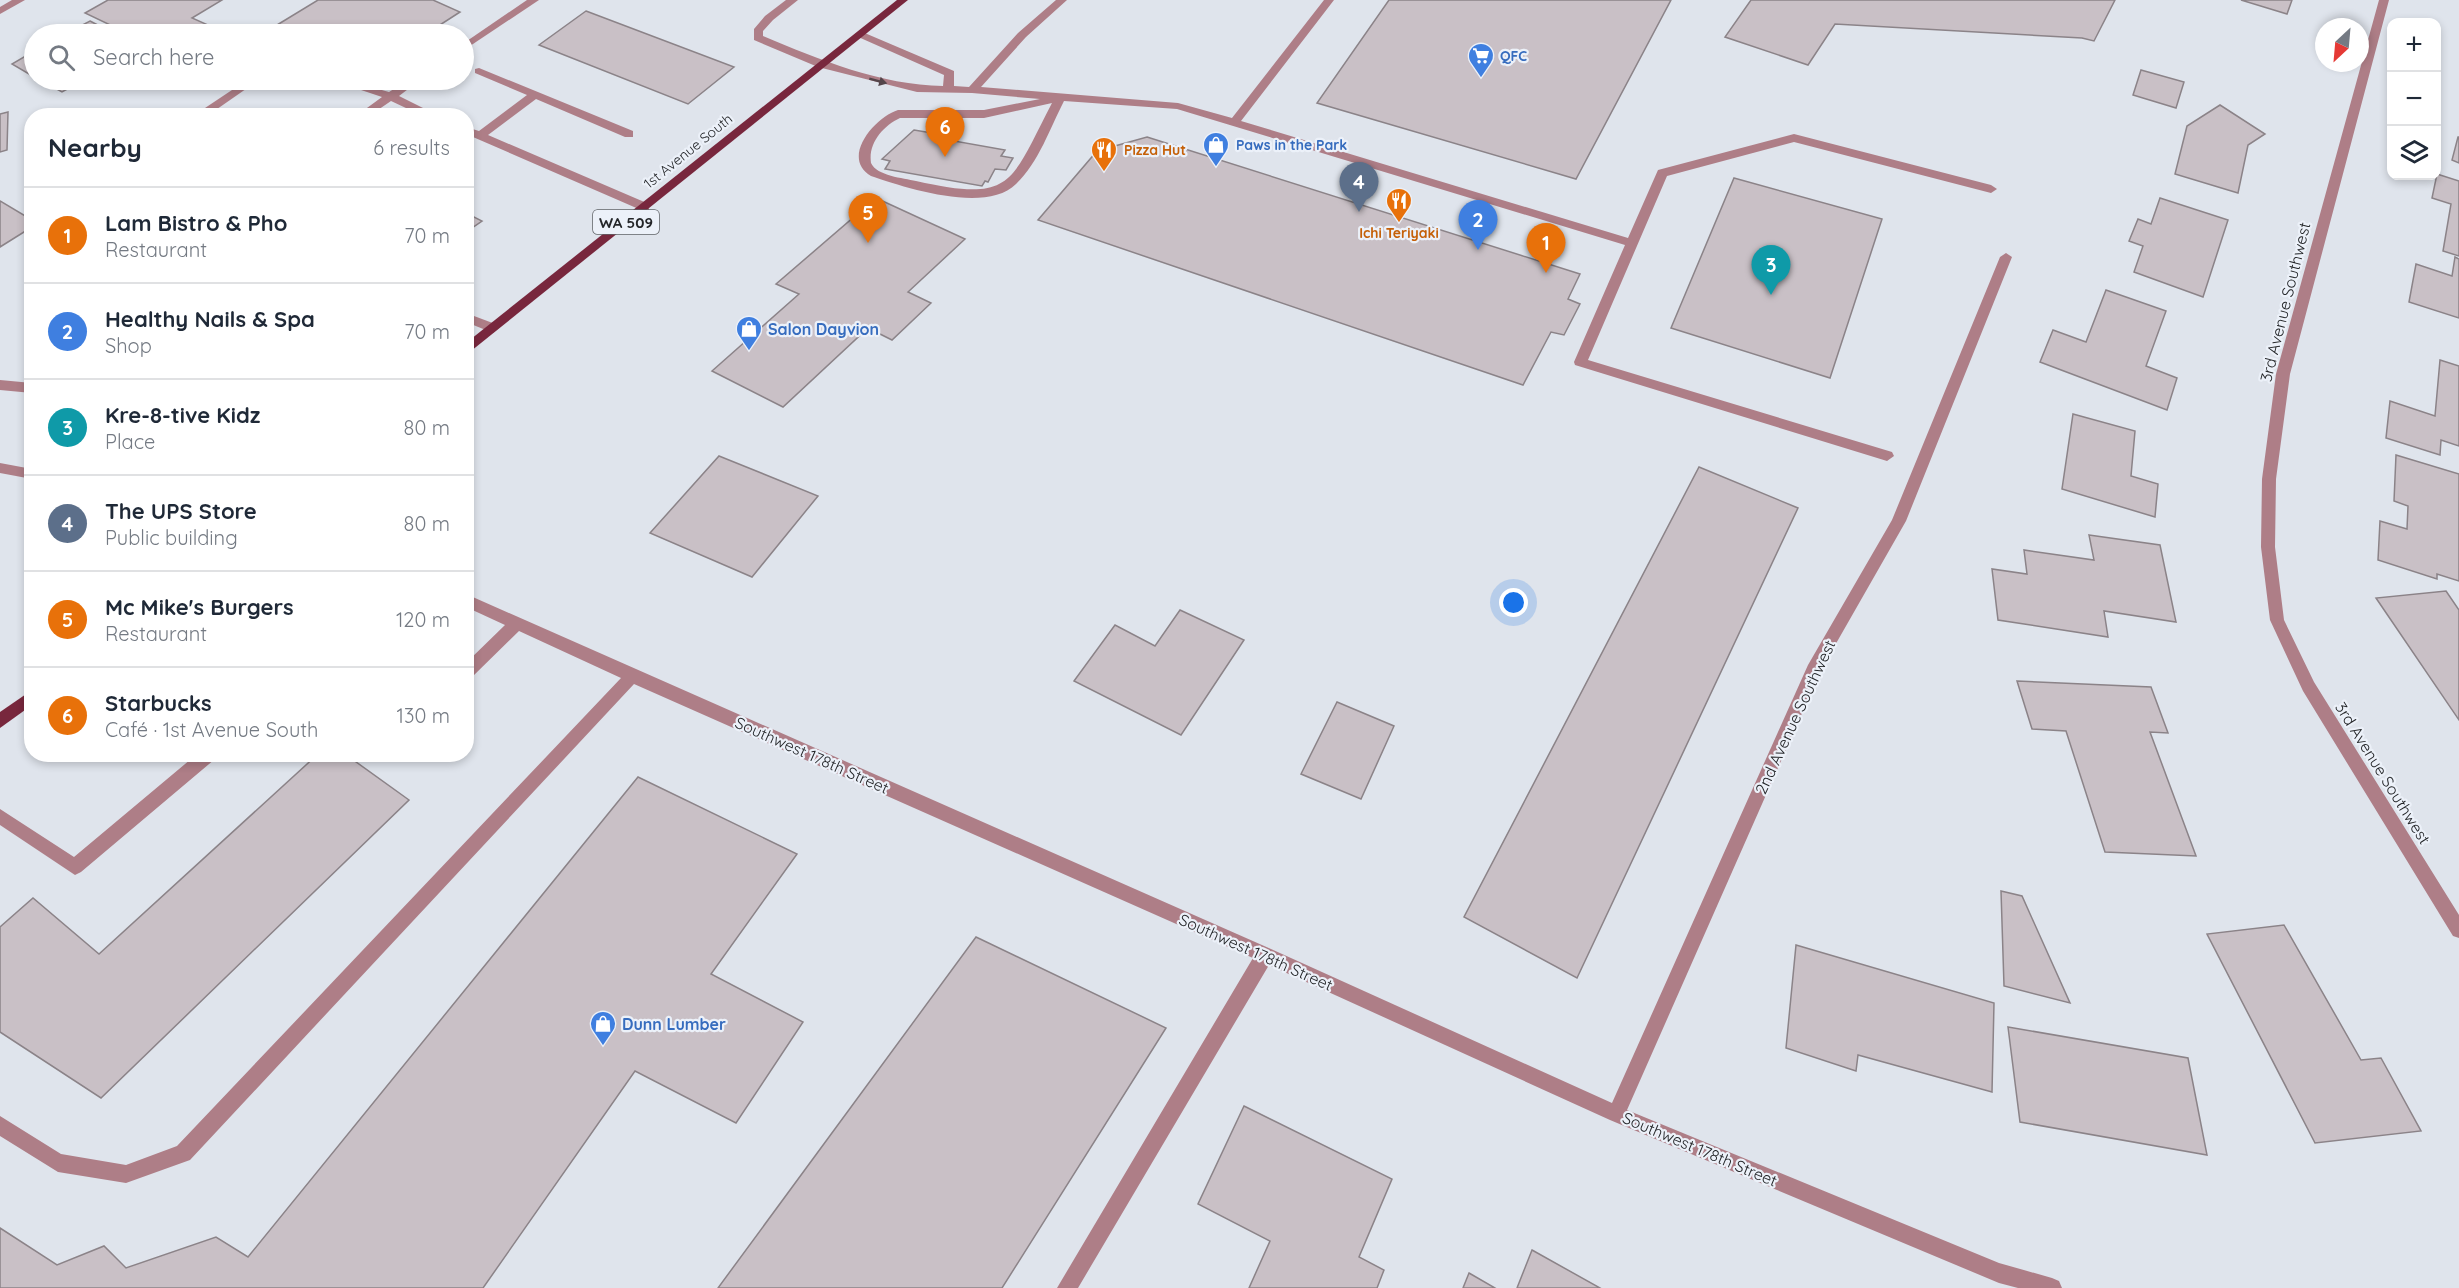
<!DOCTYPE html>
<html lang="en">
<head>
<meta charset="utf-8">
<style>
	body { margin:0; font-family:Quicksand,sans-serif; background:#f2f2f3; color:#1f2937 }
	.controls { position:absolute; right:18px; top:18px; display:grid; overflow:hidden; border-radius:12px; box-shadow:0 3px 9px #0003 }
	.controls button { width:54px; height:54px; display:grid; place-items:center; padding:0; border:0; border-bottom:2px solid #e0e1e3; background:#fff; color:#1f2937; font:30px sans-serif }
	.compass { position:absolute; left:2315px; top:18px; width:54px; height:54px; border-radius:50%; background:#fff; box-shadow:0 3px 9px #0003; rotate:206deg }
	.you { position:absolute; left:1514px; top:603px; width:21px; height:21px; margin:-15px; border:4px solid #fff; border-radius:50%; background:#1a73e8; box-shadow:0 0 0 9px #1a73e833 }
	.badge { display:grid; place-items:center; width:39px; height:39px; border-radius:50%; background:#0f766e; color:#fff; font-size:20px; font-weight:700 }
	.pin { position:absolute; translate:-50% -50px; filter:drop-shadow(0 2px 3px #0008) }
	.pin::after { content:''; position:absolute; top:32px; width:21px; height:18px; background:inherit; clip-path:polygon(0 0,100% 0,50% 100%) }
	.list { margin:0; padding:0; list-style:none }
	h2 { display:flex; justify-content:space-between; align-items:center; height:78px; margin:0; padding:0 24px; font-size:26px }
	h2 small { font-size:20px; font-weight:400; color:#747a83 }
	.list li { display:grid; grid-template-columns:39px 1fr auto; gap:18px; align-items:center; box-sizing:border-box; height:96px; padding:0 24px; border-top:2px solid #e0e1e3 }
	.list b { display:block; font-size:22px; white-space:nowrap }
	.list p { margin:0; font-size:20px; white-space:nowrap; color:#747a83 }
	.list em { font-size:20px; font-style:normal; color:#747a83 }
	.icon { flex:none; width:33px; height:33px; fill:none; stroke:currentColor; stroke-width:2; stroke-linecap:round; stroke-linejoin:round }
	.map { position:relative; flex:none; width:2459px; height:1288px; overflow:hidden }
	.search { position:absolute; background:#fff; box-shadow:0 3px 9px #0003; left:24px; top:24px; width:450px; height:66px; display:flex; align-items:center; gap:15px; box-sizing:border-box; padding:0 21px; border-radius:33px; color:#747a83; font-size:22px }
	.panel { position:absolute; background:#fff; box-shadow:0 3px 9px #0003; left:24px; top:108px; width:450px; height:654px; border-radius:24px }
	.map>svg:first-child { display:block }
</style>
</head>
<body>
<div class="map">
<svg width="2459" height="1288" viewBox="0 0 2459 1288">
	<rect width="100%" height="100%" fill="#dfe4ec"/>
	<g fill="#c9c0c6" stroke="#8b8388" stroke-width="1.5">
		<polygon points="108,0 222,0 192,18 208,25 193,34 178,34 170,31 163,34 129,34 85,13"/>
		<polygon points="318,0 433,0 460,12 426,34 297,34 277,25"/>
		<polygon points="1389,0 1671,0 1576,179 1317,103"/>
		<polygon points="1751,0 2115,0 2094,41 2082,38 1835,24 1808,65 1725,37"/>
		<polygon points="2241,0 2292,0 2287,14"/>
		<polygon points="586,11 734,67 688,104 539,45"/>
		<polygon points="90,21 115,34 65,34"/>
		<polygon points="34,51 34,77 12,64"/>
		<polygon points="2141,70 2184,82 2176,108 2133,95"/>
		<polygon points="40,80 84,80 62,92"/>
		<polygon points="2220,105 2265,134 2248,145 2238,193 2175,174 2187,126"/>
		<polygon points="8,112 7,150 0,152 0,114"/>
		<polygon points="914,130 956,137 954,141 1005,150 1001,156 1013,158 1006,170 995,169 988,182 985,181 982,186 885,169 890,161 882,159"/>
		<polygon points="1147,137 1580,274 1568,299 1580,304 1564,335 1551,332 1523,385 1038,220 1097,151"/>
		<polygon points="2458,137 2459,137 2459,163 2452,160"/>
		<polygon points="2437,174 2459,181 2459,256 2443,251 2451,204 2432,198"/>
		<polygon points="1734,178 1882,219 1830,378 1671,328"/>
		<polygon points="876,198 965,239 908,292 931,303 892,340 868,328 783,407 712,371 799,294 776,284"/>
		<polygon points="2160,198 2228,220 2203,297 2134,272 2143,246 2129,241 2138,219 2151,224"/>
		<polygon points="0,201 32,220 32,227 0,247"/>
		<polygon points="466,213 482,221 466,232"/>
		<polygon points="2455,257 2459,259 2459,318 2409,302 2416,264 2452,276"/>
		<polygon points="2106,290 2166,311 2146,366 2177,378 2167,410 2040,362 2053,330 2086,342"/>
		<polygon points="2440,360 2459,366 2459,446 2441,440 2440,455 2386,438 2390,401 2435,416"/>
		<polygon points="2073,414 2135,431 2131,476 2158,484 2155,517 2062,489"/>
		<polygon points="2396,455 2459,474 2459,581 2437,574 2437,579 2378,560 2380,521 2407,529 2408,506 2394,501"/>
		<polygon points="719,456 818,496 752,577 650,533"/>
		<polygon points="1699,467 1798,508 1577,978 1464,917"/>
		<polygon points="2089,535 2160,545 2176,622 2104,611 2108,637 1998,620 1992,569 2027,574 2024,550 2094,560"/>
		<polygon points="2446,591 2459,610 2459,720 2376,598"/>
		<polygon points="1180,610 1244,640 1181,735 1074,681 1115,625 1155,646"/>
		<polygon points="2017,681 2151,687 2168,733 2150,732 2196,856 2105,852 2066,731 2032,729"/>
		<polygon points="1337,702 1394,726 1361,799 1301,774"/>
		<polygon points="318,754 345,754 409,800 101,1098 0,1032 0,927 33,898 99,954"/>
		<polygon points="638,777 797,854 711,974 803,1022 736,1123 635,1071 483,1288 0,1288 0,1228 57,1265 104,1246 126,1268 216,1237 248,1257"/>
		<polygon points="2001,891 2022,896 2070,1003 2004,986"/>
		<polygon points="2284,925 2361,1060 2381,1058 2421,1131 2315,1143 2207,934"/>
		<polygon points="976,937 1166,1028 1002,1288 718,1288"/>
		<polygon points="1796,945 1994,1003 1992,1092 1858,1055 1856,1071 1786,1048"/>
		<polygon points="2008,1027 2188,1058 2207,1155 2020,1122"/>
		<polygon points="1244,1106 1392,1179 1359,1257 1384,1270 1377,1288 1249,1288 1270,1241 1198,1204"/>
		<polygon points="1532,1250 1600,1288 1517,1288"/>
		<polygon points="1469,1273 1495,1288 1463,1288"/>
	</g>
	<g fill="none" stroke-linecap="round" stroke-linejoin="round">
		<g fill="#ae7e87" fill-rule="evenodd">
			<polygon points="12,0 25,0 0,14 0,7"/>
			<polygon points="527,0 539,0 464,50 464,43"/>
			<path d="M786,0H798L773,20L763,31V36C820,60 881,85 943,86L944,75L856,36L855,34L860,31L954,71V86L969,87L1018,33L1056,0H1067L1026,37L981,87L1178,103L1232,118L1324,0H1334L1241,121L1628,238L1658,170L1794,134L1991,185L1997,189L1991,193L1794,142L1667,176L1588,360L1892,452L1894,456L1887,461L1575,365L1574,362L1625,245L1177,109L1064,101C1050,128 1039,162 1016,184C986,214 906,188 871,176C840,158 875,117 898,110H984L1040,99L972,93L917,92L818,67L754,40V29L765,16ZM1052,103C1010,183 1014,203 916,181C903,178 877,176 871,163C868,143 883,126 900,118H984Z"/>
			<polygon points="2379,0 2389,0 2290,374 2276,479 2275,547 2284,620 2314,682 2459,915 2459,938 2453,936 2303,691 2270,620 2261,547 2262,479 2276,374"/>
			<polygon points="479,68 633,131 633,137 625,137 536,99 488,135 649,204 649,210 641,210 466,134 466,127 479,131 527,95 475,73 475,69"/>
			<polygon points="247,80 259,80 207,116 193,116"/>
			<polygon points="331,80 346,80 389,92 408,80 420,80 399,96 439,116 423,116 391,101 369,116 356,116 382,97"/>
			<polygon points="2006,253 2012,257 1906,521 1822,668 1627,1110 1999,1263 2052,1278 2059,1281 2062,1288 2018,1288 1999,1283 1610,1120 1269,965 1078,1288 1057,1288 1253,958 634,684 190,1160 126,1183 58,1172 0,1136 0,1116 61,1154 126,1165 177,1146 621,678 519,631 471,678 466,679 466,663 505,625 466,607 466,594 1271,949 1612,1103 1808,665 1892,520 2000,257"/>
			<polygon points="466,313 498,325 499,328 493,333 466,322"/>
			<polygon points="0,380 32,383 32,393 0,390"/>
			<polygon points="0,463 32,469 32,479 0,473"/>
			<polygon points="197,754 217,754 215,759 81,872 75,875 0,825 0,809 74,857"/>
		</g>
		<g fill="#78273d" fill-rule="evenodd">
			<polygon points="897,0 908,0 466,355 466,343"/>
			<polygon points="32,690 32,705 0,728 0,712"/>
		</g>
	</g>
	<defs><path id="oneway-solid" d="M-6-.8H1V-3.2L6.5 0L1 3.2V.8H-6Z" transform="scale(1.5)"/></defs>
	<use fill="#54454a" href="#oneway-solid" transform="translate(878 81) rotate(15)"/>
	<defs>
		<symbol id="supermarket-pin" viewBox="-11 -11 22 30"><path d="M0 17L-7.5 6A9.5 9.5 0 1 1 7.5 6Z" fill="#3f7fe0" stroke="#ecf1f9"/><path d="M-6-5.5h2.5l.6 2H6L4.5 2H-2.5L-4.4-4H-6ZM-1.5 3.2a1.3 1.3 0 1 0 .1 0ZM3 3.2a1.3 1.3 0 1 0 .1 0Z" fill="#fff"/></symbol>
		<symbol id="shop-pin" viewBox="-11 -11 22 30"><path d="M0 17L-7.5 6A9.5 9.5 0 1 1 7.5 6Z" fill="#3f7fe0" stroke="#ecf1f9"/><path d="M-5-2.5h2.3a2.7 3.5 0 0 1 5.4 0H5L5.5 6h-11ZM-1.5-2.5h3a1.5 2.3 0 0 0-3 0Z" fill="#fff"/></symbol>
		<symbol id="restaurant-pin" viewBox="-11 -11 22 30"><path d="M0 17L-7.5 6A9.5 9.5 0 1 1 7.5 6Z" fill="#e8710a" stroke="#ecf1f9"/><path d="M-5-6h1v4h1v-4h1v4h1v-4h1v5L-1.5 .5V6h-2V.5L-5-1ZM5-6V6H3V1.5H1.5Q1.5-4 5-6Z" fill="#fff"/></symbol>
	</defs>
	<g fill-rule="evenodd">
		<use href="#supermarket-pin" x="1466" y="41" width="30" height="40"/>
		<use href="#shop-pin" x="1201" y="130" width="30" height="40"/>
		<use href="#restaurant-pin" x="1089" y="135" width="30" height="40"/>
		<use href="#restaurant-pin" x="1384" y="186" width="30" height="40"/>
		<use href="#shop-pin" x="734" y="314" width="30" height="40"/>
		<use href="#shop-pin" x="588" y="1009" width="30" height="40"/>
	</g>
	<g text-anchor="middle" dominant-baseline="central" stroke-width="4.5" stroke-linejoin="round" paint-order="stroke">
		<g font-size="14" font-weight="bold" fill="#366cbe" stroke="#ecf1f9" text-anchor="start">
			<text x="1500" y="56">QFC</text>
			<text x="1236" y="145">Paws in the Park</text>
		</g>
		<g font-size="14" font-weight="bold" fill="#c56008" stroke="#ecf1f9" text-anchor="start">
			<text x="1124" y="150">Pizza Hut</text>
			<text x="1399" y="233" text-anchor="middle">Ichi Teriyaki</text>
		</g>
		<g font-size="14" fill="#242629" stroke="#ecf1f9">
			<text transform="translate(688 151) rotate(-39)">1st Avenue South</text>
		</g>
		<rect fill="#ecf1f9" stroke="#606367" stroke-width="1.5" x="593" y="210" width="66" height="24" rx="4.5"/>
		<g font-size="15" font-weight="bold" fill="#242629">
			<text x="626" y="222">WA 509</text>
		</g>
		<g font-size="16" fill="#242629" stroke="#ecf1f9">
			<text transform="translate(2285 302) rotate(-76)">3rd Avenue Southwest</text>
			<text transform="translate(1795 717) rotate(-65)">2nd Avenue Southwest</text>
			<text transform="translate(812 755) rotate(24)">Southwest 178th Street</text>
			<text transform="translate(2383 773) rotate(58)">3rd Avenue Southwest</text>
			<text transform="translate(1256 952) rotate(24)">Southwest 178th Street</text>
			<text transform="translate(1700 1149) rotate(23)">Southwest 178th Street</text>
		</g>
		<g font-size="16" font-weight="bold" fill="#366cbe" stroke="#ecf1f9" text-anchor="start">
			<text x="768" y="329">Salon Dayvion</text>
			<text x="622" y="1024">Dunn Lumber</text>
		</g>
	</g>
</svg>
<div class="controls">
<button>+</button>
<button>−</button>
<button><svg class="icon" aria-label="layers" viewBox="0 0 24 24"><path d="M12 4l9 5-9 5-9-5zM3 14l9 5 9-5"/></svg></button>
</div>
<svg class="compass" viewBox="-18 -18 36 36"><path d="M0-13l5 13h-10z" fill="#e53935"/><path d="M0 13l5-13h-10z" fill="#747a83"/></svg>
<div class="you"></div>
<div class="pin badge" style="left:1546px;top:273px;background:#e8710a">1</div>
<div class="pin badge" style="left:1478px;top:250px;background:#3f7fe0">2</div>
<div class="pin badge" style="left:1771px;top:295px;background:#0f9aa8">3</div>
<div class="pin badge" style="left:1359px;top:212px;background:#5c6f8a">4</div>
<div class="pin badge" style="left:868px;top:243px;background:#e8710a">5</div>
<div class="pin badge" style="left:945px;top:157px;background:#e8710a">6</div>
<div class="search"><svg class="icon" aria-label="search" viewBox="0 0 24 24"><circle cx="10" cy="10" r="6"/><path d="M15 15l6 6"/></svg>Search here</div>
<section class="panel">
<h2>Nearby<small>6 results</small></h2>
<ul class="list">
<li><span class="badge" style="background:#e8710a">1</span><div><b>Lam Bistro &amp; Pho</b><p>Restaurant</p></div><em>70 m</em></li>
<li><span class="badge" style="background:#3f7fe0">2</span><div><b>Healthy Nails &amp; Spa</b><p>Shop</p></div><em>70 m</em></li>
<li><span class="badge" style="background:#0f9aa8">3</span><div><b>Kre-8-tive Kidz</b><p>Place</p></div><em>80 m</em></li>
<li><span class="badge" style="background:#5c6f8a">4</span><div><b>The UPS Store</b><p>Public building</p></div><em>80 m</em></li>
<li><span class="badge" style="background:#e8710a">5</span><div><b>Mc Mike's Burgers</b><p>Restaurant</p></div><em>120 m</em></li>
<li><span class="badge" style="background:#e8710a">6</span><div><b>Starbucks</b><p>Café · 1st Avenue South</p></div><em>130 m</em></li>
</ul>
</section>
</div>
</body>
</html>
